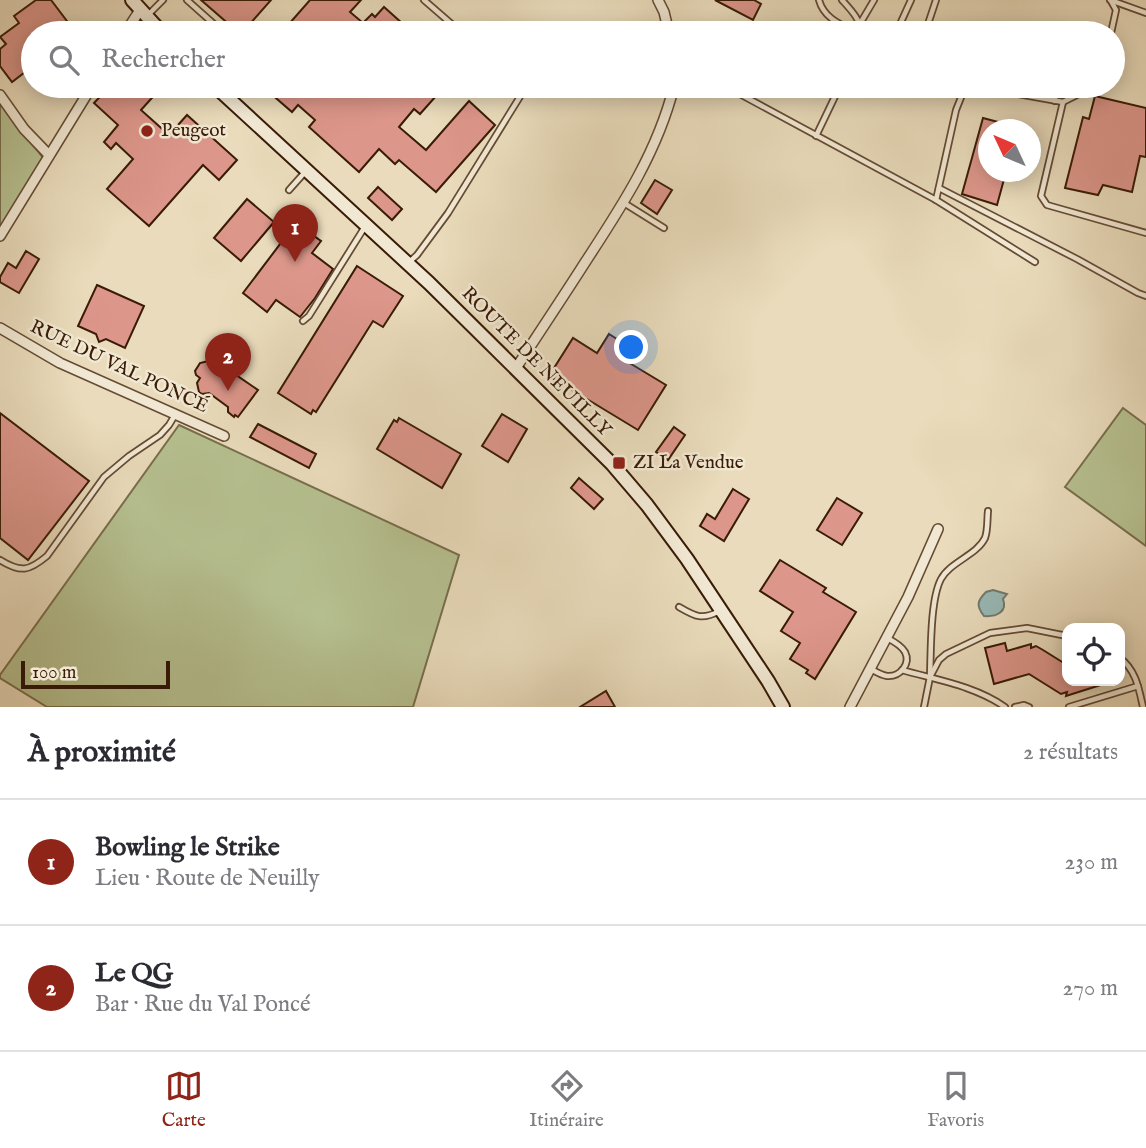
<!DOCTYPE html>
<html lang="fr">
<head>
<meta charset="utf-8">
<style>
	body { margin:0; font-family:"IM FELL English",serif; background:#f7f7f7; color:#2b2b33 }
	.controls { position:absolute; right:21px; bottom:21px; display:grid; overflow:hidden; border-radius:14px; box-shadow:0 4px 18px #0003 }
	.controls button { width:63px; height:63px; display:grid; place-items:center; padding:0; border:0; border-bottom:2px solid #e1e1e2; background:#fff; color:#2b2b33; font:35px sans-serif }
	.compass { position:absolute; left:978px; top:119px; width:63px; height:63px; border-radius:50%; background:#fff; box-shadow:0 4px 18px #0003; rotate:314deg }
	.scale { position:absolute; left:21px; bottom:18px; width:149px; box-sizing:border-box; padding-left:7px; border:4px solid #391b07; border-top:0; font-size:19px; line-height:24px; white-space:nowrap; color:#391b07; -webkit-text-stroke:5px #f1e8d3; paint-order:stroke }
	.you { position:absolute; left:632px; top:348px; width:24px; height:24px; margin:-18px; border:5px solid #fff; border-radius:50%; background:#1a73e8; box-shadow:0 0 0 10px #1a73e833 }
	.badge { display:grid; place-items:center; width:46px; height:46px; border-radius:50%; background:#8f2418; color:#fff; font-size:23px; font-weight:700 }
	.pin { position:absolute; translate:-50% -58px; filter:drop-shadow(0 2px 4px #0008) }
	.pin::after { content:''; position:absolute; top:37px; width:24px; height:21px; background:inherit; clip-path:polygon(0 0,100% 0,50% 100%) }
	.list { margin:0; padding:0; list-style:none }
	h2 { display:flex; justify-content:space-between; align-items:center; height:91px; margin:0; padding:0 28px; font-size:30px }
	h2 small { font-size:23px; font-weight:400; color:#7c7c81 }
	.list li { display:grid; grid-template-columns:46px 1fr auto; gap:21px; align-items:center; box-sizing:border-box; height:126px; padding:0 28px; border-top:2px solid #e1e1e2 }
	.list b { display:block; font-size:26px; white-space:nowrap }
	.list p { margin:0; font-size:23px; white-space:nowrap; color:#7c7c81 }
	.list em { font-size:23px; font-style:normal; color:#7c7c81 }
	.icon { flex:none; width:38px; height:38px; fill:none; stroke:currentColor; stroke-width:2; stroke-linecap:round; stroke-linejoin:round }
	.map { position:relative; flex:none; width:1146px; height:707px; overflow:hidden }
	.search { position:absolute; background:#fff; box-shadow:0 4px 18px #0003; left:21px; right:21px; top:21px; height:77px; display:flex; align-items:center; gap:18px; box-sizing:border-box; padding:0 24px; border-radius:38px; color:#7c7c81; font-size:26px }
	.sheet { height:343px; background:#fff }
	nav { display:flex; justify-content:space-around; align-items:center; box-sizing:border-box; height:98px; border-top:2px solid #e1e1e2; background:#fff; font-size:19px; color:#7c7c81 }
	nav a { display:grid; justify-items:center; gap:4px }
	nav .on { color:#8f2418 }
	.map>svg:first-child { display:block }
</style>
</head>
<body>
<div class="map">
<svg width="1146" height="707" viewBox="0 0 1146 707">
	<rect width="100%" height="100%" fill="#e9dbbb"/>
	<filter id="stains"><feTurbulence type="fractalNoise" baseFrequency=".00286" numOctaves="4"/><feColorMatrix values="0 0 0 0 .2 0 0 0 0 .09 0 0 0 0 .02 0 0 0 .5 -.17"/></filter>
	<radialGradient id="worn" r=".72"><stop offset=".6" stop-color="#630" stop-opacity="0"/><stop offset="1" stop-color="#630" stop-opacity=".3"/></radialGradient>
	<g fill="#b6c090" stroke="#786e4c" stroke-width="2">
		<polygon points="0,104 44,159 0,228"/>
		<polygon points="1123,408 1146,425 1146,546 1065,487"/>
		<polygon points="179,425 459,555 413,707 47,707 0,678 0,675"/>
	</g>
	<path fill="#98bab6" stroke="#727a70" stroke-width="2" d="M993,590L1007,594L1003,599C1008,612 996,617 984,616C976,606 977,601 986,592Z"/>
	<g fill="#dc968a" stroke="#391b07" stroke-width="2">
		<polygon points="36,0 51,0 76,33 33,33 33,66 12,82 0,66 0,49 6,44 0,37 19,23 14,16"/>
		<polygon points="201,0 271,0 242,33 239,33"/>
		<polygon points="310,0 361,0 350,12 363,23 372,14 375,17 384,7 413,33 281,33"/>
		<polygon points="715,0 754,0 761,4 753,20"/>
		<polygon points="110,86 154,86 159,90 141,110 169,135 187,115 237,160 219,180 203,165 149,226 107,189 133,159 116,143 111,149 104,142 118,125 94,103"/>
		<polygon points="262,86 445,86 420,114 414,109 399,127 426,150 469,101 495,125 436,192 399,160 395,164 379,149 359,172 309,127 315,120 298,105 292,112"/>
		<polygon points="1095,96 1146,108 1146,157 1140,156 1132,192 1103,185 1098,195 1065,188 1083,117 1089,119"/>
		<polygon points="983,118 1017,127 1016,130 989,130 989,172 1006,172 997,205 962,194"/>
		<polygon points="655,180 672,190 657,214 641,203"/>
		<polygon points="378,187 402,209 392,220 368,198"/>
		<polygon points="247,199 274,222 241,261 214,238"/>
		<polygon points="296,223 321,241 312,253 333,269 315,298 300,317 276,300 267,312 243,293"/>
		<polygon points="26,251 39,259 19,293 0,282 0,277 8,263 16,268"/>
		<polygon points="357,266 403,296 383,327 373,321 316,412 313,410 311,414 278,393"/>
		<polygon points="97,285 144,306 125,348 106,339 99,342 96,334 78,326"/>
		<polygon points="609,334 625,344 618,356 666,385 638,430 549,376 573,338 597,353"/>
		<polygon points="212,360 220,365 221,368 234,378 236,375 258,390 238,417 235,415 234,417 228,412 228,407 209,393 202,394 199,392 197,383 200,378 196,375 195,371 200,363"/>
		<polygon points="0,413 89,481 28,560 0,538"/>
		<polygon points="502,414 527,429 508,462 482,446"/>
		<polygon points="399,418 461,454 442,488 377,449 394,420 397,422"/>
		<polygon points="258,424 316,454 309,468 250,437"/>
		<polygon points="674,427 685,435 668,460 656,452"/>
		<polygon points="579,478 603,499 594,509 571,488"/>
		<polygon points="733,489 749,499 724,541 700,526 707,514 715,519"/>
		<polygon points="837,498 862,513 842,545 817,530"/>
		<polygon points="780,560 826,588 823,592 856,612 815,679 806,673 808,670 790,659 800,643 781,631 793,612 760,591"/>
		<polygon points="1005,643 1007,651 1031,644 1031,648 1036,646 1043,650 1067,665 1067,681 1107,681 1107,683 1066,696 1067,692 1061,694 1029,674 994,684 985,648"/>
		<polygon points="606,691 615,707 580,707"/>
	</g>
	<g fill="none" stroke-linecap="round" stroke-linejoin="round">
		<defs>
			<g id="lane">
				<polyline points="187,0 224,33"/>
				<polyline points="424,0 462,33"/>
				<path d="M819,0C824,19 842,25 858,33"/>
				<path d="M842,0C851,10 860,19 862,33"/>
				<polyline points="1110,0 1146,13"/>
				<polyline points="147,16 163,0"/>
				<polyline points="861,22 874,0"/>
				<polyline points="896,33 911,0"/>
				<polyline points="925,33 936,0"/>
				<polyline points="1111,33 1116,10 1111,1"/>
				<polyline points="725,86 936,200 1035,262"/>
				<polyline points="1054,86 1055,101"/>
				<polyline points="1063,102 1041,196 1047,205 1146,233"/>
				<polyline points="816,136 840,86"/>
				<polyline points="939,188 1077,259 1138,293 1146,296"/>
				<polyline points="289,190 306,171"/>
				<polyline points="936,200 956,110 962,95 972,86 1063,102 1079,94 1088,86"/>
				<polyline points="624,203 664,228"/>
				<polyline points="408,263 417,255 448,213 521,95 522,89 521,86"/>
				<polyline points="303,321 309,316 366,225"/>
				<path d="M0,560C21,573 29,571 47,556L104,477L129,456L160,435L169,425L175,415"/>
				<path d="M679,607C696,617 702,620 720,611"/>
				<path d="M1120,658C1136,670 1139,689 1143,707"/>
				<path d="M871,669C876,672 881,675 887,676C900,677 911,664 905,652C901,645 893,641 887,638"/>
				<path d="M902,670C937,680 975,686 1005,707"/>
				<path d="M930,677C931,651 930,600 941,579C950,562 977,555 985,538C988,530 987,520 988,511"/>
				<polyline points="924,707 930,677 939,660 946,654 990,633 1027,628 1067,636"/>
				<polyline points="1015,707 1024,705 1029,707"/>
				<polyline points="1069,707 1138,686"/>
			</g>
			<g id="street">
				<polyline points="658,0 664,12 669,33"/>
				<polyline points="125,33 140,10"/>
				<polyline points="0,95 24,129 49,155"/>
				<polyline points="0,236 92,86"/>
				<polyline points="0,328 60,363 224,436"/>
				<path d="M516,368C539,333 563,297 586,261C622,206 658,151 674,86"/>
				<polyline points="850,707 908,597 938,529"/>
			</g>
			<g id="secondary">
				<polyline points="132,0 162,33"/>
				<polyline points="215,86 429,283 612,464 647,505 687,559 768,681 783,707"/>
			</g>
		</defs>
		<use href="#lane" stroke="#654b34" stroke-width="8"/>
		<use href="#street" stroke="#654b34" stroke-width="12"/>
		<use href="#secondary" stroke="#391b07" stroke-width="16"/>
		<use href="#lane" stroke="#f1e8d3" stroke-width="4.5"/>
		<use href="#street" stroke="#f1e8d3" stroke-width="9"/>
		<use href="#secondary" stroke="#f1e8d3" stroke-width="12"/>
	</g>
	<g fill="#8f2418" stroke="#f1e8d3" stroke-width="2.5">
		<circle cx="147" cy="131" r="7"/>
		<rect x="612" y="456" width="14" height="14" rx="3.5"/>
	</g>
	<g text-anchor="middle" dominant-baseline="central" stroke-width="5" stroke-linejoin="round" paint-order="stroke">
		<g font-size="19" fill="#391b07" stroke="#f1e8d3" text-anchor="start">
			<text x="161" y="131">Peugeot</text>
			<text x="633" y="463">ZI La Vendue</text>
		</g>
		<g font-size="19" fill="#391b07" stroke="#f1e8d3">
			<text transform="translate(536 362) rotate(45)">ROUTE DE NEUILLY</text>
			<text transform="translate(119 367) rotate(25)">RUE DU VAL PONCÉ</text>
		</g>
	</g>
	<rect width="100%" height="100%" filter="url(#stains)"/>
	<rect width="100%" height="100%" fill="url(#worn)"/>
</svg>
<div class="controls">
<button><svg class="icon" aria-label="locate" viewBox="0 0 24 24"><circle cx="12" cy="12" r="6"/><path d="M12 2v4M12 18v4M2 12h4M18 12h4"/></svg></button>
</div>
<svg class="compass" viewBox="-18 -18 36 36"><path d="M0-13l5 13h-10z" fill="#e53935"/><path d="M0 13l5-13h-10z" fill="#7c7c81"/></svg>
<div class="scale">100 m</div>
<div class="you"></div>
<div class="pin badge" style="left:295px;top:262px">1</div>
<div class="pin badge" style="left:228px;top:391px">2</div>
<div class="search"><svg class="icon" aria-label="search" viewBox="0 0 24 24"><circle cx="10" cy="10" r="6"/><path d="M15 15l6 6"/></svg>Rechercher</div>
</div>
<section class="sheet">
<h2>À proximité<small>2 résultats</small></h2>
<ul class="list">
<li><span class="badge">1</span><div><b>Bowling le Strike</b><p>Lieu · Route de Neuilly</p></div><em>230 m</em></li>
<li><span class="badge">2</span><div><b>Le QG</b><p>Bar · Rue du Val Poncé</p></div><em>270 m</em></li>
</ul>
</section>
<nav>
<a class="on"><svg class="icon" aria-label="map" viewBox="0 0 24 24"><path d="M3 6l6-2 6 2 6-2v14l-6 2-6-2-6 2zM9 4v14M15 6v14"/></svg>Carte</a>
<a><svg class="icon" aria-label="directions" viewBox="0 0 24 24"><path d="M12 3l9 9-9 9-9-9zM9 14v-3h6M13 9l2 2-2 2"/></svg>Itinéraire</a>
<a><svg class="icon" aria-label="saved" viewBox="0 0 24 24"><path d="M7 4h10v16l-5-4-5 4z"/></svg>Favoris</a>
</nav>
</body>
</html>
